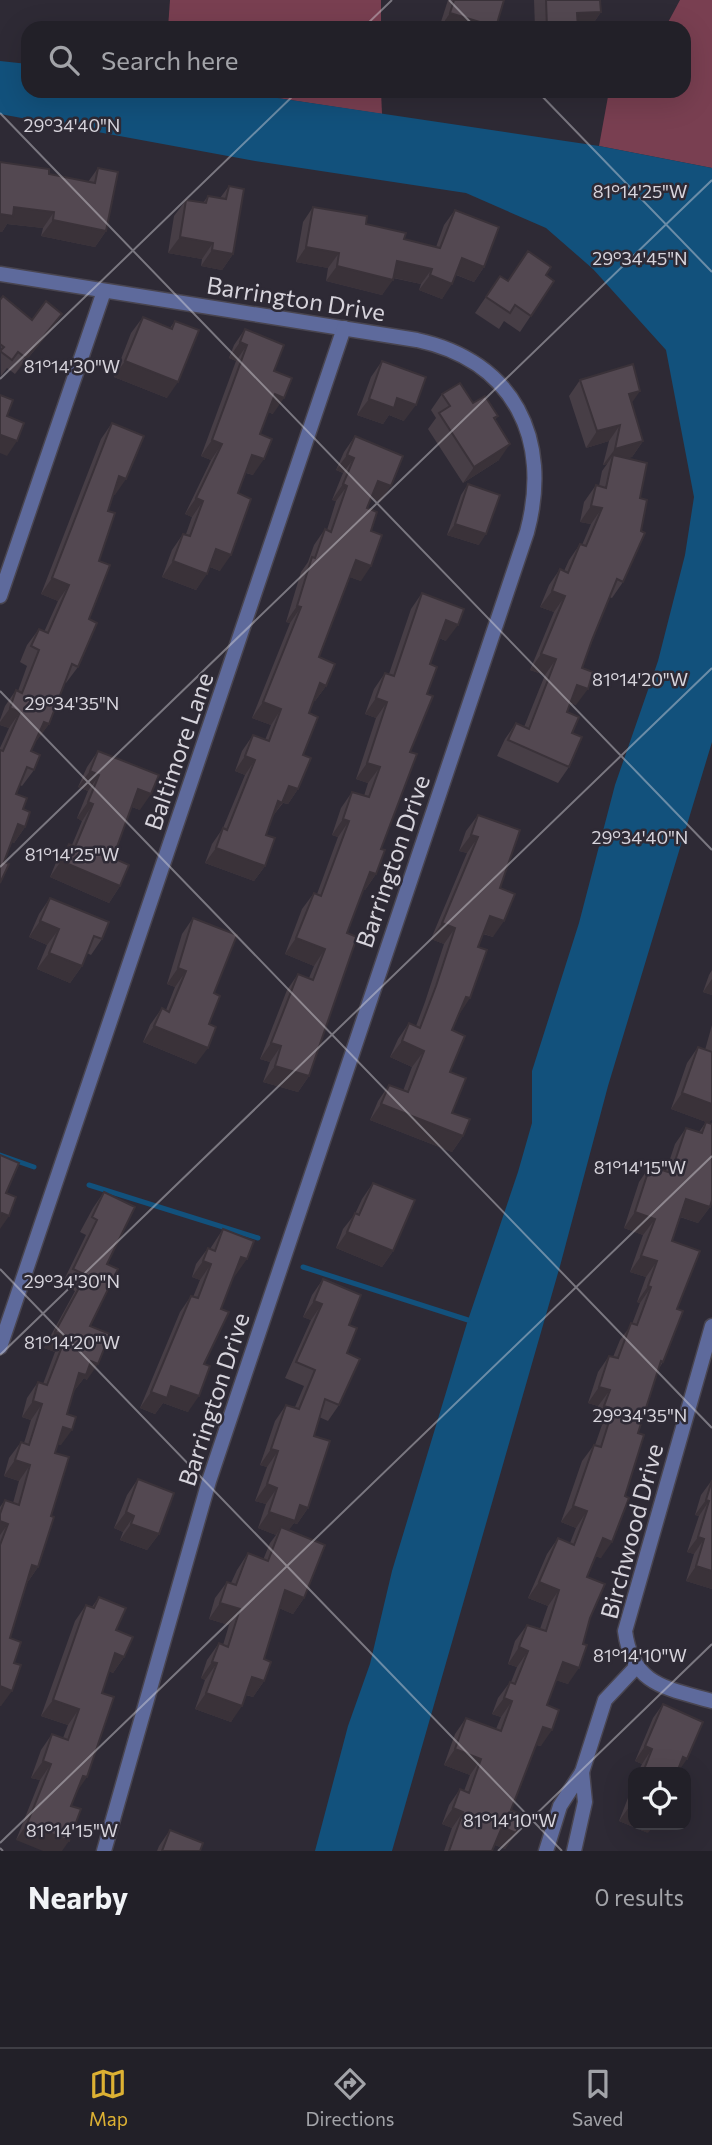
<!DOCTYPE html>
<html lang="en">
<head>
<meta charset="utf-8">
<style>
	body { margin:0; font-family:Commissioner,sans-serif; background:#2a2830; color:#f1f3f6 }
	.controls { position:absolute; right:21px; bottom:21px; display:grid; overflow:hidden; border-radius:14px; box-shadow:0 7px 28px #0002 }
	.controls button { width:63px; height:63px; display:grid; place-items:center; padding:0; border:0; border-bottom:2px solid #3f3e45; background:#222028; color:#f1f3f6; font:35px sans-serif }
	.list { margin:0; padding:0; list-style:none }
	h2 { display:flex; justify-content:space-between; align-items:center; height:91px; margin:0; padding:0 28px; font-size:30px }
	h2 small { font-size:23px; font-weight:400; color:#a2a3a8 }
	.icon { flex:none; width:38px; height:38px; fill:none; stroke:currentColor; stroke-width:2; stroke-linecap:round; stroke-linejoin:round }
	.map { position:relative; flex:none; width:712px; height:1851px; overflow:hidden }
	.search { position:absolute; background:#222028; box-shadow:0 7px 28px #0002; left:21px; right:21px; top:21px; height:77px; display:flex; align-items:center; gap:18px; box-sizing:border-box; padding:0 24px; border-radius:21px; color:#a2a3a8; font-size:26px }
	.sheet { height:196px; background:#222028 }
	nav { display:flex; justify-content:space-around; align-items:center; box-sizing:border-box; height:98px; border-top:2px solid #3f3e45; background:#222028; font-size:19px; color:#a2a3a8 }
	nav a { display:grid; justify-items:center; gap:4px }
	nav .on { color:#ddb133 }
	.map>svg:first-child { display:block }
</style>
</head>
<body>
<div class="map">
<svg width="712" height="1851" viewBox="0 0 712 1851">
	<rect width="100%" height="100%" fill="#2e2a35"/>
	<g fill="#793f51">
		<polygon points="170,0 381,0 381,28 168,28"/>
		<polygon points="680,0 712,0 712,168 599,146 609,91 684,91 684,28 665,28"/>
		<polygon points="231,91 381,91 382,114"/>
	</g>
	<polygon fill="#12517c" points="0,61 28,64 28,91 231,91 599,146 712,168 712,742 608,1086 560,1266 392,1851 315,1851 348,1726 370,1664 392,1571 467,1323 518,1172 532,1123 532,1071 579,923 615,785 658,661 685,555 694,497 666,350 593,269 546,228 466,193 255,161 0,114"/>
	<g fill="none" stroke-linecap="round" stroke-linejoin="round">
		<g stroke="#12517c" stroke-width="5">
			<polyline points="0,1155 34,1167"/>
			<polyline points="89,1185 258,1238"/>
			<polyline points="303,1267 468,1320"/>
		</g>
		<defs>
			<g id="minor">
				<path d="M0,274L417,340C514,361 552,439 527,532L209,1481L104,1851"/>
				<polyline points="0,596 104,291"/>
				<path d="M712,1326L625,1631C632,1685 666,1688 712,1701"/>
				<polyline points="0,1347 344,328"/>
				<polyline points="582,1772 605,1700 636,1667"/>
				<polyline points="546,1851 560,1806 582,1772 585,1802 574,1851"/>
			</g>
		</defs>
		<use href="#minor" stroke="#494550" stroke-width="17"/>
		<use href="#minor" stroke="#5e6a9c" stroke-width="14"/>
	</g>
	<g fill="#473e46">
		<polygon points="448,0 504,0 495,28 439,28"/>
		<polygon points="534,0 600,0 601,12 590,28 535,28"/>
		<polygon points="0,162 49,174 88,182 98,168 106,231 95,247 41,236 43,228 7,224 2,232 0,232"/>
		<polygon points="229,186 233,254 222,270 201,266 202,259 168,253 174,216 186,200 203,203 208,196 220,198"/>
		<polygon points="313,207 366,224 404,239 436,247 444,225 455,210 484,267 474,282 456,275 442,299 419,290 421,284 393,278 382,295 326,281 328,268 296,262 303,222"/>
		<polygon points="546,275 554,281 520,332 504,321 499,329 475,313 500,276 508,281"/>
		<polygon points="0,300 32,320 62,314 51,330 15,374 7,368 1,376"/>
		<polygon points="143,317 170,328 175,321 167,398 114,377 131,333"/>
		<polygon points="245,329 274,371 273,414 268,412 260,434 253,475 246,473 238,493 220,571 210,567 196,590 162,577 172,550 183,534 186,534 192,517 185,514 211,460 201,456 236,361 229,358 234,345"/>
		<polygon points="382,361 404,421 389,415 383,424 357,415 371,377"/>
		<polygon points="580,380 632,403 643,441 632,457 627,458 640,498 623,582 612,598 609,597 582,668 576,705 570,703 567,712 572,733 569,767 558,783 497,756 505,739 516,723 524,727 545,675 530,670 554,612 540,607 549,585 560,569 564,571 569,560 580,544 582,545 591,524 580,522 584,502 596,485 599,486 602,471 607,464 603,465 609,441 586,448 569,396"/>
		<polygon points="442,394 473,403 498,416 495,420 499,460 463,483 428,429 436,418 431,410"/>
		<polygon points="112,423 115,495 113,494 108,511 89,619 78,667 66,683 65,682 49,724 37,740 36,739 31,751 34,770 22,786 20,785 16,794 23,809 25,827 14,843 12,842 4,862 0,883 0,748 9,728 0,725 0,720 5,706 16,690 18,691 27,666 20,662 27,645 39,629 44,632 58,601 41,594 101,439"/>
		<polygon points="355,436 380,502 371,498 367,508 371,531 361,581 350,577 319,657 326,686 315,701 313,700 309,713 298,789 288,804 283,803 272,817 266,835 265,866 254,881 205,863 212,844 223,828 245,775 235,771 242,751 253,735 265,740 271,725 252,718 290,623 286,622 301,572 308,562 314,545 325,529 327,530 336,501 332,500 343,473 336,470 344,452"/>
		<polygon points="468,484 479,545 447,535 461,495"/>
		<polygon points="422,593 446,641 439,638 430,664 427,694 381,849 376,874 365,890 363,890 347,933 309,1076 298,1092 263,1082 270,1062 260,1059 287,990 298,974 309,978 314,966 285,954 302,909 314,893 317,894 338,837 332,835 341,808 352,792 364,796 368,783 356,779 376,718 365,714 374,689 385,673 389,674 411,609"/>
		<polygon points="98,751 140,810 132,807 113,858 120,886 109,903 50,877 57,860 69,844 72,845 82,821 77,818 88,791 78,787 87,767"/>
		<polygon points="478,815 500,888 493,937 483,934 478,947 459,1014 452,1030 450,1072 452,1113 463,1136 452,1152 370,1120 378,1101 389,1085 403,1091 412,1067 390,1057 398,1039 409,1023 416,1026 425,1002 444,944 431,939 467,853 459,851 466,831"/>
		<polygon points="50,898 102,939 91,955 87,953 82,966 70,983 37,969 47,945 29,937 39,914"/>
		<polygon points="193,918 214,993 209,1024 196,1064 143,1042 150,1025 162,1008 166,1010 175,987 167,984 182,934"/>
		<polygon points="712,970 712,995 703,992 709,975"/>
		<polygon points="712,1025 712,1119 709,1123 671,1109 687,1063 698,1047 705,1050"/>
		<polygon points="706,1122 710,1207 698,1223 680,1217 672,1241 677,1309 663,1362 658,1370 638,1433 601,1558 595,1556 587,1577 590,1618 568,1684 556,1680 547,1705 541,1746 536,1745 511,1810 516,1833 505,1849 495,1845 492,1851 444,1851 452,1828 442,1824 449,1805 460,1789 464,1791 470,1775 444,1765 455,1734 466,1718 496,1729 501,1717 492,1714 498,1698 510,1682 511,1682 517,1667 508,1664 515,1641 527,1625 540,1629 548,1606 528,1598 547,1554 558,1538 570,1543 576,1528 561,1522 582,1461 594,1445 595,1445 602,1425 593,1422 598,1406 588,1403 598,1372 609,1356 613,1357 620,1340 632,1324 640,1303 637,1302 646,1277 630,1272 643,1235 624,1228 639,1182 650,1166 666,1171 675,1144 686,1128 699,1132"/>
		<polygon points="373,1183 393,1251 382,1267 336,1248 343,1229 355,1214 362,1199"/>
		<polygon points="104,1192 107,1264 90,1326 87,1380 84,1378 74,1391 73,1391 67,1414 61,1445 58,1444 55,1453 51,1516 38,1567 27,1583 10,1638 14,1663 1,1706 0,1706 0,1507 5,1500 13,1503 19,1481 4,1476 9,1458 21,1442 24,1443 31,1420 22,1417 27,1398 38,1382 43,1384 55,1352 44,1348 75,1291 62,1284 86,1235 80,1232 93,1208"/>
		<polygon points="223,1229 235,1276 234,1275 221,1309 188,1412 163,1403 155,1414 140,1408 180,1312 191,1296 193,1297 200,1280 192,1277 196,1264 208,1248 210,1249"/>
		<polygon points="323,1279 349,1325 347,1353 339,1405 328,1421 319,1417 314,1436 308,1508 297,1524 294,1523 288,1530 304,1598 293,1614 279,1608 264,1659 264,1681 253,1697 246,1695 231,1722 195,1709 205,1680 201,1678 207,1660 219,1643 223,1645 229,1625 209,1619 215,1598 227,1582 231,1583 237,1570 248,1553 263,1560 270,1543 276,1535 258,1528 266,1504 255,1501 267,1467 260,1465 275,1421 286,1405 295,1407 304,1386 285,1378 311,1320 303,1317 312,1295"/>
		<polygon points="138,1479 159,1534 147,1550 120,1540 123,1532 114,1528 127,1495"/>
		<polygon points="712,1480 712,1589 686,1581 694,1554 687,1552 699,1516 695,1515 701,1495"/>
		<polygon points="99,1597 116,1630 124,1657 113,1673 109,1671 102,1693 87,1777 16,1840 40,1780 31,1778 41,1750 52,1734 63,1738 68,1725 41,1716 75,1621 86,1605 92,1607"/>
		<polygon points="663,1704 678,1772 638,1772 642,1764 635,1761 653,1718"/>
		<polygon points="633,1785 633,1825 648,1833 619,1821"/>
		<polygon points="170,1830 200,1851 157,1851 159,1846"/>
	</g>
	<g fill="#3a3239">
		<polygon points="601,12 590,28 567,28 577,13"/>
		<polygon points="450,13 496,27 440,28"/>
		<polygon points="14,207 54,212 43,228 7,224 2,232 0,232 0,214"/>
		<polygon points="53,220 106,231 95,247 41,236"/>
		<polygon points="180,237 213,243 202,259 168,253"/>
		<polygon points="306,247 339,253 328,268 296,262"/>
		<polygon points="212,250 233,254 222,270 201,266"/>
		<polygon points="462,258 484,267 474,282 452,273"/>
		<polygon points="397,261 432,269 421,284 386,276"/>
		<polygon points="337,266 393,280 382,295 326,281"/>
		<polygon points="430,275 452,284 442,299 419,290"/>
		<polygon points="62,314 51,330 15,374 26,358"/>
		<polygon points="240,342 247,345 236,361 229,358"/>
		<polygon points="125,361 178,382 167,398 114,377"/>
		<polygon points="640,391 629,407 629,394"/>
		<polygon points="275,394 284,398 273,414 263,410"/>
		<polygon points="397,398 416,405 404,421 389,415 383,424 357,415 369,399"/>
		<polygon points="620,425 609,441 586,448 597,431"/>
		<polygon points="1,435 17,441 7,456 0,453 0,437"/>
		<polygon points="212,440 222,444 211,460 201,456"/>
		<polygon points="643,441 632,457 612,463 613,455 607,464 603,465 615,449"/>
		<polygon points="510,444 499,460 463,483 474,467"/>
		<polygon points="252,455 264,459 253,475 241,471"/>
		<polygon points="347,455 354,458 343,473 336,470"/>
		<polygon points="119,476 126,479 115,495 108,492"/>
		<polygon points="378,481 391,486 380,502 368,496"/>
		<polygon points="343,484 347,486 336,501 332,500"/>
		<polygon points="196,498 203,501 192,517 185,514"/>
		<polygon points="591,506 602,508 591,524 580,522"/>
		<polygon points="455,524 486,534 479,545 447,535"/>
		<polygon points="216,549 231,555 220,571 205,565"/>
		<polygon points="356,560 371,566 361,581 346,576"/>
		<polygon points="173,561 207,574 196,590 162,577"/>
		<polygon points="52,578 69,585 58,601 41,594"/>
		<polygon points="552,591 565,596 554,612 540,607"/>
		<polygon points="297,606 301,607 290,623 286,622"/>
		<polygon points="446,620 458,625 446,641 435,636"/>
		<polygon points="541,654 556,659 545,675 530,670"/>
		<polygon points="320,683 326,686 315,701 309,699"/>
		<polygon points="577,685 588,689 576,705 565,701"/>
		<polygon points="376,698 387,702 376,718 365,714"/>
		<polygon points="263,702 281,709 271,725 252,718"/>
		<polygon points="10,708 20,712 9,728 0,725 0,722"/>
		<polygon points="44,722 49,724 37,740 32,738"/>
		<polygon points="245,756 255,760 245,775 235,771"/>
		<polygon points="367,763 380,767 368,783 356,779"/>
		<polygon points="90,771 99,775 88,791 78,787"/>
		<polygon points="289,786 298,789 288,804 278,801"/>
		<polygon points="138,789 151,794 140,810 127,805"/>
		<polygon points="278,801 282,803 272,818"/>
		<polygon points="88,802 93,804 82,821 77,818"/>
		<polygon points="343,819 349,821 338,837 332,835"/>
		<polygon points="18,824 25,827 14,843 7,840"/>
		<polygon points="471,835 478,837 467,853 459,851"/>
		<polygon points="216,848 265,866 254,881 205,863"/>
		<polygon points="61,861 120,886 109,903 50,877"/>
		<polygon points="370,872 376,874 365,890 359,888"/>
		<polygon points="490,916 504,921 493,937 479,932"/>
		<polygon points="40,921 59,929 47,945 29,937"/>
		<polygon points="442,923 455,928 444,944 431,939"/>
		<polygon points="296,938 325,949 314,966 285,954"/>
		<polygon points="49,953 82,966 70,983 37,969"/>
		<polygon points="178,968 186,971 175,987 167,984"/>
		<polygon points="712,979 712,995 703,992"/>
		<polygon points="466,997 470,998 459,1015"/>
		<polygon points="154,1026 208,1048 196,1064 143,1042"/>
		<polygon points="402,1041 424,1051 412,1067 390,1057"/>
		<polygon points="271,1043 281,1046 270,1062 260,1059"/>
		<polygon points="275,1066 309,1076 298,1092 263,1082"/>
		<polygon points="682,1093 712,1104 712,1119 709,1123 671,1109"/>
		<polygon points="381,1104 463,1136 452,1152 370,1120"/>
		<polygon points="686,1199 710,1207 698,1223 675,1215"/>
		<polygon points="635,1212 655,1219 643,1235 624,1228"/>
		<polygon points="2,1213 9,1216 0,1229 0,1216"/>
		<polygon points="347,1232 393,1251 382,1267 336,1248"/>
		<polygon points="641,1256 657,1261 646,1277 630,1272"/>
		<polygon points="241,1257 247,1259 235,1276 230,1273"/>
		<polygon points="203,1261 211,1264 200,1280 192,1277"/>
		<polygon points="648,1286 651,1287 640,1303 637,1302"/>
		<polygon points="314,1301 322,1304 311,1320 303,1317"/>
		<polygon points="55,1332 66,1336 55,1352 44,1348"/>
		<polygon points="91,1361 98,1364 87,1380 84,1378 74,1391 68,1389 79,1373"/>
		<polygon points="171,1386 199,1396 188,1412 163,1403 155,1414 140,1408 151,1392"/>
		<polygon points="599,1387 610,1390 598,1406 588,1403"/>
		<polygon points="33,1401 42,1404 31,1420 22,1417"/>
		<polygon points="604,1406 613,1409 602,1425 593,1422"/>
		<polygon points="63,1427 72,1430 61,1445 52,1443"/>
		<polygon points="271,1449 278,1451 267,1467 260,1465"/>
		<polygon points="15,1460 30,1465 19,1481 4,1476"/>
		<polygon points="267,1484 277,1488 266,1504 255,1501"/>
		<polygon points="706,1500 709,1501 699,1516 695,1515"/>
		<polygon points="300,1505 308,1508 297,1524 294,1523 284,1537 281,1527 276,1535 258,1528 269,1512"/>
		<polygon points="573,1506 587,1511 576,1528 561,1522"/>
		<polygon points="126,1512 134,1516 123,1532 114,1528"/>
		<polygon points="0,1521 8,1524 0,1535"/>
		<polygon points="131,1524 159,1534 147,1550 120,1540"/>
		<polygon points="698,1537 704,1539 694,1554 687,1552"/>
		<polygon points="603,1538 612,1542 601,1558 591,1555"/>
		<polygon points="32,1565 38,1567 27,1583"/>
		<polygon points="696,1566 712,1571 712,1589 686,1581"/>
		<polygon points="539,1582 559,1590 548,1606 528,1598"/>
		<polygon points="285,1590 304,1598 293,1614 274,1606"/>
		<polygon points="220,1603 240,1609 229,1625 209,1619"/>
		<polygon points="519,1647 528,1651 517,1667 508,1664"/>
		<polygon points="115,1653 124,1657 113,1673 104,1669"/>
		<polygon points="212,1662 217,1663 205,1680 201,1678"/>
		<polygon points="563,1662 579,1668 568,1684 552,1679"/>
		<polygon points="252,1677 264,1681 253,1697 241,1693"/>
		<polygon points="0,1686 12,1691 1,1706 0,1706"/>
		<polygon points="206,1693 242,1706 231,1722 195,1709"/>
		<polygon points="504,1698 512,1701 501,1717 492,1714"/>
		<polygon points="53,1700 79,1709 68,1725 41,1716"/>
		<polygon points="543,1727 552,1730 541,1746 531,1743"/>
		<polygon points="645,1746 652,1749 642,1764 635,1761"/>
		<polygon points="455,1749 481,1759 470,1775 444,1765"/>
		<polygon points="683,1757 687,1759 678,1772 675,1772"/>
		<polygon points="43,1761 51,1764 40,1780 31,1778"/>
		<polygon points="83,1776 87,1777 76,1793"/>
		<polygon points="629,1807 633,1809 633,1825 654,1825 648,1833 619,1821"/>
		<polygon points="453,1808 463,1812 452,1828 442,1824"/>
		<polygon points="27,1824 69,1841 62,1851 43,1851 16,1840"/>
		<polygon points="502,1827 516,1833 505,1849 491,1843"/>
	</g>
	<g fill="#534851" stroke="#3a3239" stroke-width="2">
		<polygon points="454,0 504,0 496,27 450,13"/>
		<polygon points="546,0 600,0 601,12 577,13 578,28 547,28"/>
		<polygon points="0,162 49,169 49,174 95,183 98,168 118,172 106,231 53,220 54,212 14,207 13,216 0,214"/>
		<polygon points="229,186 244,189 233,254 212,250 213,243 180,237 186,200 206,203 208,196 226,199"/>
		<polygon points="313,207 367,216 366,224 406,233 404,239 440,248 455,210 499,227 484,267 462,258 452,284 430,275 432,269 397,261 393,280 337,266 339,253 306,247"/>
		<polygon points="528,251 551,267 546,275 554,281 531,316 515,305 510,313 486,297 500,276 508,281"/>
		<polygon points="3,296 32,320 46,301 62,314 26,358 18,352 12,360 0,351 4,347 0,344 0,300"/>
		<polygon points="143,317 172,329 175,321 199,330 178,382 125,361"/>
		<polygon points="245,329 284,345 274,371 292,378 284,398 275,394 260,434 272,439 264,459 252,455 238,493 251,499 231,555 216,549 207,574 173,561 183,534 190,536 203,501 196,498 222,444 212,440 247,345 240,342"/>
		<polygon points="382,361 426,377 416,405 397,398 394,408 369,399"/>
		<polygon points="633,364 640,391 629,394 643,441 615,449 620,425 597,431 580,380"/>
		<polygon points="460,383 473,403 485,396 498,416 494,418 510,444 474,467 439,413 450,406 442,394"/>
		<polygon points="0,395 13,400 7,416 24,423 17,441 1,435 0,438"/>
		<polygon points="112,423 144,436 126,479 119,476 108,511 115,513 99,561 110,565 89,619 97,623 78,667 72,664 49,724 44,722 31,751 40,755 34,770 27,767 16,794 27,798 23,809 30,812 25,827 18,824 4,862 9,864 0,883 0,750 3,751 20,712 10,708 16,690 22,693 39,650 31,646 39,629 48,633 69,585 52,578"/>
		<polygon points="355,436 403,456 391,486 378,481 367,508 377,512 371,531 382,535 371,566 356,560 319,657 335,664 326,686 320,683 309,713 318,717 303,755 311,758 298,789 289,786 282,803 278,801 266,835 275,838 265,866 216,848 223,828 227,830 255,760 245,756 253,735 269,741 281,709 263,702 301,607 297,606 312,557 315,558 325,529 331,532 347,486 343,484 354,458 347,455"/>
		<polygon points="613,455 647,463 640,498 647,500 641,531 645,533 623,582 617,579 592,640 582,668 593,672 588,689 577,685 567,712 579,717 572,733 582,737 569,767 508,740 516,723 529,729 556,659 541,654 565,596 552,591 560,569 568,573 580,544 586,546 602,508 591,506 596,485 606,488"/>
		<polygon points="468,484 500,495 486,534 455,524"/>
		<polygon points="422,593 464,609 458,625 446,620 430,664 437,667 427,694 433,696 410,752 417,754 381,849 385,850 376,874 370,872 347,933 357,937 309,1076 275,1066 281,1046 271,1043 298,974 313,980 325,949 296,938 314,893 321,896 349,821 343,819 352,792 369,797 380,767 367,763 387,702 376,698 385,673 394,676"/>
		<polygon points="98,751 159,775 151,794 138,789 113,858 129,865 120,886 61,861 69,844 75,847 93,804 88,802 99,775 90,771"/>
		<polygon points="478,815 520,830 500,888 515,894 504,921 490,916 478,947 487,950 470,998 466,997 452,1030 465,1036 450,1072 466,1078 452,1113 470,1119 463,1136 381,1104 389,1085 408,1092 424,1051 402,1041 409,1023 420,1028 436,986 455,928 442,923 478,837 471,835"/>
		<polygon points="50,898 109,922 102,939 94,936 82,966 49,953 59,929 40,921"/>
		<polygon points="193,918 237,935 214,993 220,996 209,1024 216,1027 208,1048 154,1026 162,1008 169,1012 186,971 178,968"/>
		<polygon points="698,1047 712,1052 712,1051 712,1104 682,1093"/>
		<polygon points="706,1122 712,1124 712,1200 710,1207 686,1199 672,1241 700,1251 677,1309 683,1311 663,1362 661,1361 638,1433 644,1435 625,1496 629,1498 612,1542 603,1538 587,1577 605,1584 590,1618 583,1644 587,1645 579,1668 563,1662 547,1705 559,1710 552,1730 543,1727 511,1810 523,1815 516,1833 502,1827 492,1851 449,1851 463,1812 453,1808 460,1789 469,1793 481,1759 455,1749 466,1718 501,1731 512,1701 504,1698 510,1682 515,1684 528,1651 519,1647 527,1625 546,1631 559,1590 539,1582 558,1538 574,1545 587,1511 573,1506 594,1445 601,1447 613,1409 604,1406 610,1390 599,1387 609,1356 618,1358 631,1323 637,1325 651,1287 648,1286 657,1261 641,1256 655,1219 635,1212 650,1166 671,1173 686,1128 702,1133"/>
		<polygon points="0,1155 19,1163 6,1193 16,1197 9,1216 2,1213 0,1218"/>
		<polygon points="373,1183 415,1200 393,1251 347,1232 355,1213 359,1215"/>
		<polygon points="104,1192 135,1207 107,1264 118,1269 90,1326 110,1334 98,1364 91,1361 86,1375 79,1373 67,1414 76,1417 72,1430 63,1427 55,1453 69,1457 51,1516 54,1517 38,1567 32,1565 10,1638 21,1642 14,1663 21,1665 12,1691 0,1686 0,1545 8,1524 0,1521 0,1514 5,1500 19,1505 30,1465 15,1460 21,1442 29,1445 42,1404 33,1401 38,1382 47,1385 66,1336 55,1332 86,1275 73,1269 97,1220 92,1217"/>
		<polygon points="223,1229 254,1241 247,1259 241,1257 221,1309 229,1312 204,1364 210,1366 199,1396 171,1386 167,1398 151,1392 191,1296 198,1298 211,1264 203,1261 208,1248 215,1251"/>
		<polygon points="323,1279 361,1295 349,1325 357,1328 347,1353 360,1359 339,1405 325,1399 314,1436 330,1441 308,1508 300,1505 295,1521 269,1512 277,1488 267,1484 278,1451 271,1449 286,1405 299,1409 315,1370 296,1362 322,1304 314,1301"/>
		<polygon points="138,1479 174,1493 159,1534 131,1524 134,1516 126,1512"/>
		<polygon points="712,1480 712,1571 696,1566 704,1539 698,1537 709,1501 706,1500"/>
		<polygon points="281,1527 325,1545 304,1598 285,1590 264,1659 271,1662 264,1681 252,1677 242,1706 206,1693 217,1663 212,1662 219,1643 228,1647 240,1609 220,1603 227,1582 236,1585 248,1553 268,1561"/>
		<polygon points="99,1597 126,1608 116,1630 133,1637 124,1657 115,1653 102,1693 114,1697 87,1777 83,1776 71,1806 81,1809 69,1841 27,1824 51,1764 43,1761 52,1734 68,1740 79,1709 53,1700 86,1605 94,1608"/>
		<polygon points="663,1704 703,1722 687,1759 683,1757 677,1772 643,1772 652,1749 645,1746"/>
		<polygon points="633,1796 633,1809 629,1807"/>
		<polygon points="170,1830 203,1843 200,1851 162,1851"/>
	</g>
	<path fill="none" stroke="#d7d4dc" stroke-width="2" stroke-opacity="0.45" d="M449,0L476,28M363,28L392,0M537,91L712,272M0,113L712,850M0,379L298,91M0,691L712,1428M0,867L712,180M0,1269L562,1851M0,1355L712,668M0,1843L712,1156M0,1848L3,1851M498,1851L712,1644"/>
	<g text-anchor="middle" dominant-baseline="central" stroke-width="5" stroke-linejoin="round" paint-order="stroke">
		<g font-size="24" fill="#d7d4dc" stroke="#2e2a35">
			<text transform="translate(296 298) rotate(9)">Barrington Drive</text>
			<text transform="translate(178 751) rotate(-71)">Baltimore Lane</text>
			<text transform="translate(392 861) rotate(-71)">Barrington Drive</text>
			<text transform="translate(213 1399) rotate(-72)">Barrington Drive</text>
			<text transform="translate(631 1531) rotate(-75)">Birchwood Drive</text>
		</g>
	</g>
	<g font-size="18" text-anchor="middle" fill="#d7d4dc" stroke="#2e2a35" stroke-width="5" stroke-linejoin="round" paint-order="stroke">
		<text x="72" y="132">29°34'40"N</text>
		<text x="640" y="198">81°14'25"W</text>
		<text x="640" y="265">29°34'45"N</text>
		<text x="72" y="373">81°14'30"W</text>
		<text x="640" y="686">81°14'20"W</text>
		<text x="72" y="710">29°34'35"N</text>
		<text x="640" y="844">29°34'40"N</text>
		<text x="72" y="861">81°14'25"W</text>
		<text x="640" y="1174">81°14'15"W</text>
		<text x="72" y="1288">29°34'30"N</text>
		<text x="72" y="1349">81°14'20"W</text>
		<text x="640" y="1422">29°34'35"N</text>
		<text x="640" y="1662">81°14'10"W</text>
		<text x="510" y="1827">81°14'10"W</text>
		<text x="72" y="1837">81°14'15"W</text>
	</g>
</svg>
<div class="controls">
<button><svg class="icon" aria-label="locate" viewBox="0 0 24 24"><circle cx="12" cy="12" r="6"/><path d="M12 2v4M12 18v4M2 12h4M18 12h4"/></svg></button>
</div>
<div class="search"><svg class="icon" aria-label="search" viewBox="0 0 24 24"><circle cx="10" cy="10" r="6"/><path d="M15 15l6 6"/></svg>Search here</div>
</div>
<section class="sheet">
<h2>Nearby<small>0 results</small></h2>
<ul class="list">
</ul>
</section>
<nav>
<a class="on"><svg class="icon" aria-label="map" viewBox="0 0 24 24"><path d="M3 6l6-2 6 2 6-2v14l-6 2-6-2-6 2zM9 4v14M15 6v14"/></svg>Map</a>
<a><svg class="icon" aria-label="directions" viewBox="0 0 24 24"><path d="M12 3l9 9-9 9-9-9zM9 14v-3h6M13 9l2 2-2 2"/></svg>Directions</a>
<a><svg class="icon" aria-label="saved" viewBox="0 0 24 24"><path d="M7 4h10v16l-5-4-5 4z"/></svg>Saved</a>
</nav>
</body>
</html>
